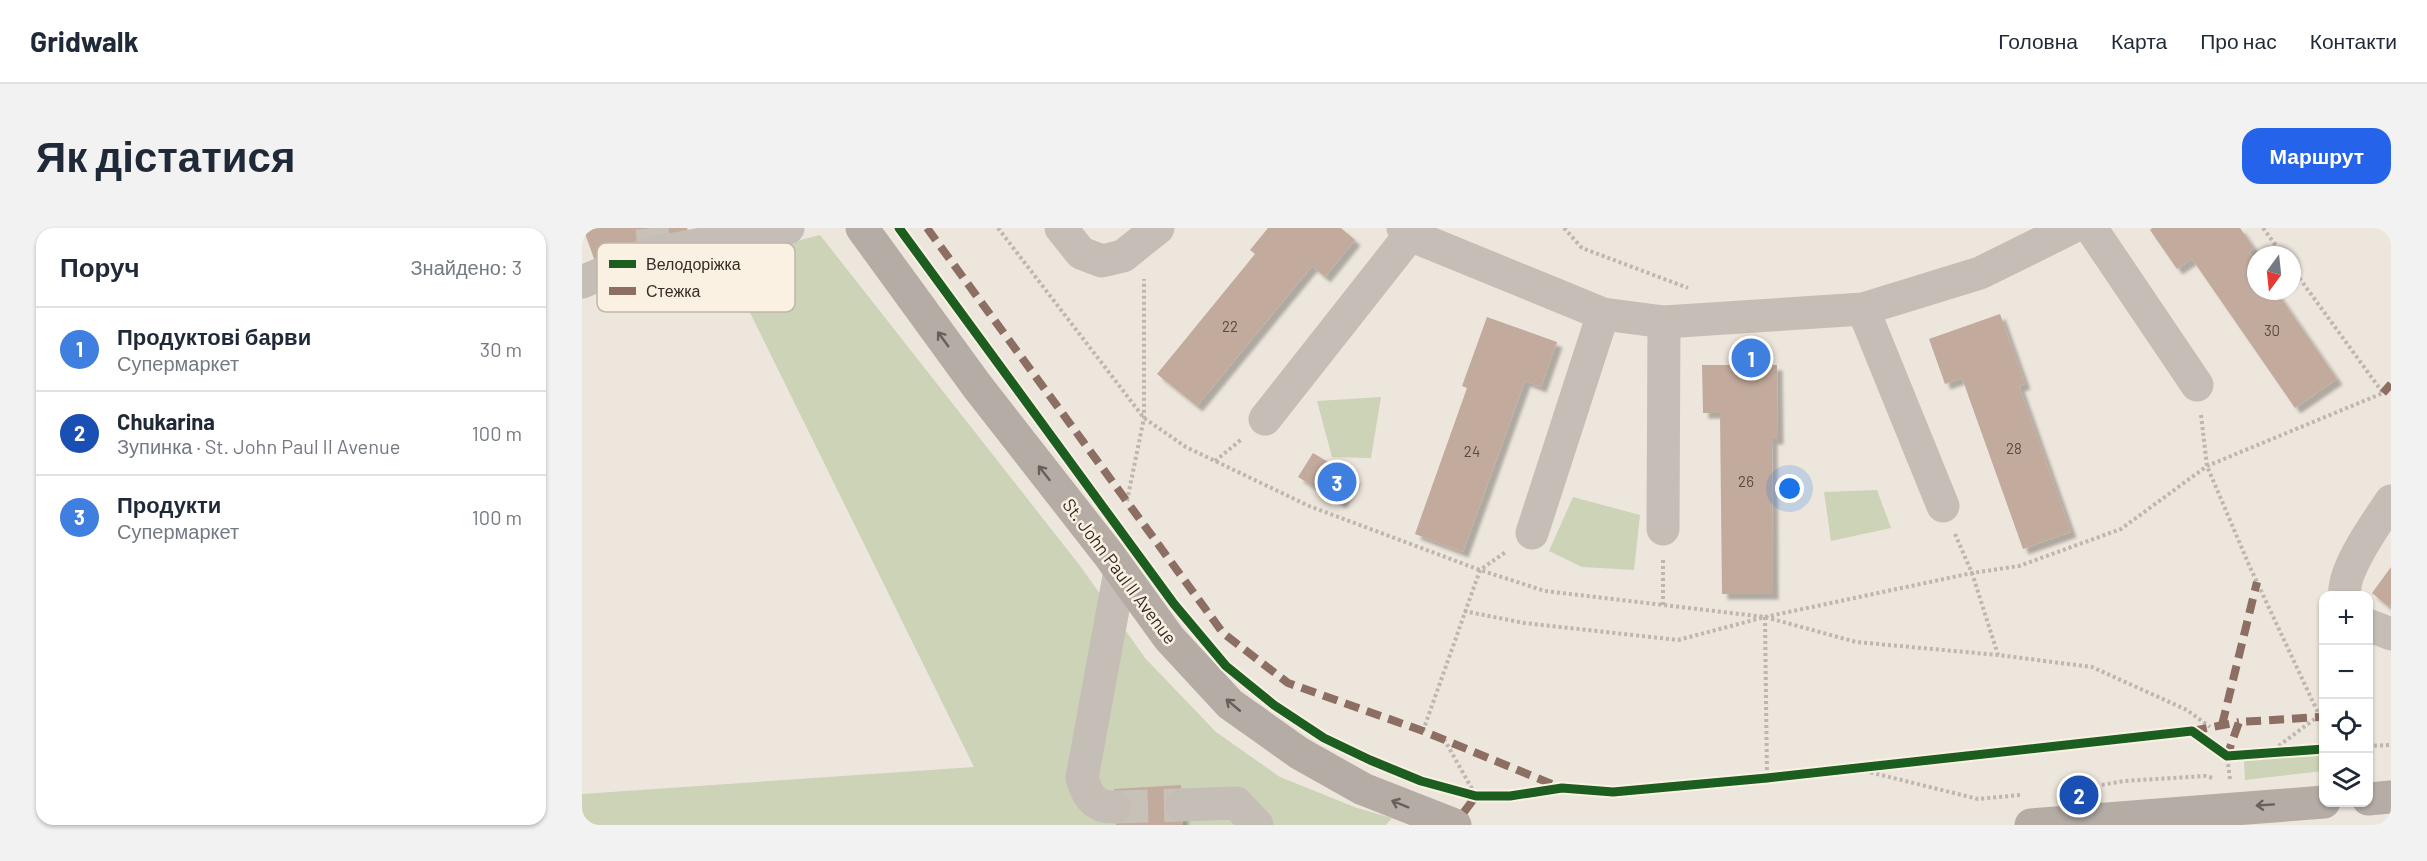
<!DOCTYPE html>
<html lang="uk">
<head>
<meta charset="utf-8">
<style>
	body { margin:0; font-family:Barlow,sans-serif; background:#f2f2f3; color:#1f2937 }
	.controls { position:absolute; right:18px; bottom:18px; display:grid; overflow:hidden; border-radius:12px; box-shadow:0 2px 4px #0004 }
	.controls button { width:54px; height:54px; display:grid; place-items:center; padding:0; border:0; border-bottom:2px solid #e0e1e3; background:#fff; color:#1f2937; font:30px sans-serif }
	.compass { position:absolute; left:1665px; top:18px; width:54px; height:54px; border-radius:50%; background:#fff; box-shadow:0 2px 4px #0004; rotate:195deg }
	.you { position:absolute; left:1208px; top:261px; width:21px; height:21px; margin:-15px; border:4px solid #fff; border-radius:50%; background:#1a73e8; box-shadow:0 0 0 9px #1a73e833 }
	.badge { display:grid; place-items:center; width:39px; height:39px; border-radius:50%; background:#2563eb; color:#fff; font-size:20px; font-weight:700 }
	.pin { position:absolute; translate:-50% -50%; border:3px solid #fff; box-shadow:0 2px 6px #0006 }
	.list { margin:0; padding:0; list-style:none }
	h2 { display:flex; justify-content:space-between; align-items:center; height:78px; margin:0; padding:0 24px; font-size:26px }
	h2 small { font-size:20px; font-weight:400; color:#747a83 }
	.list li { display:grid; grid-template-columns:39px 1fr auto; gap:18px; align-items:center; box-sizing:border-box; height:84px; padding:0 24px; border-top:2px solid #e0e1e3 }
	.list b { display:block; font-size:22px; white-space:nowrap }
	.list p { margin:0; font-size:20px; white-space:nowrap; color:#747a83 }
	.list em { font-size:20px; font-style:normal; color:#747a83 }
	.icon { flex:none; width:33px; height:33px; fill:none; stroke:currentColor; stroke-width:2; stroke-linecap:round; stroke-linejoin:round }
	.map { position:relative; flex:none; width:1809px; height:597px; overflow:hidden; border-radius:18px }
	header { display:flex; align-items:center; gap:36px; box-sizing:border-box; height:84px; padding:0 30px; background:#fff; border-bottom:2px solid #e0e1e3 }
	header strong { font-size:28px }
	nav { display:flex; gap:33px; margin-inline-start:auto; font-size:21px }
	.intro { display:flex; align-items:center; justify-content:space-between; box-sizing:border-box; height:144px; padding:0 36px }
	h1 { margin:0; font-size:42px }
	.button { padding:15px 27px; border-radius:18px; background:#2563eb; color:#fff; font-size:21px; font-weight:700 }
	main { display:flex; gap:36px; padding:0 36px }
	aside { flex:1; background:#fff; border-radius:18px; box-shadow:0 2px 4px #0004 }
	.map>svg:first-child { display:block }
</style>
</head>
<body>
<header>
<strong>Gridwalk</strong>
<nav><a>Головна</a><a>Карта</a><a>Про нас</a><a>Контакти</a></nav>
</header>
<div class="intro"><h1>Як дістатися</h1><a class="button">Маршрут</a></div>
<main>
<aside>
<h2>Поруч<small>Знайдено: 3</small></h2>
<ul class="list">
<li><span class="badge" style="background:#3f7fe0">1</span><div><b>Продуктові барви</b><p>Супермаркет</p></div><em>30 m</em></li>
<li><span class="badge" style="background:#1a4fb4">2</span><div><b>Chukarina</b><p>Зупинка · St. John Paul II Avenue</p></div><em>100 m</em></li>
<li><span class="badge" style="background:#3f7fe0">3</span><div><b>Продукти</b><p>Супермаркет</p></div><em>100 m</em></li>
</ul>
</aside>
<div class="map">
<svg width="1809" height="597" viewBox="0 0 1809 597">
	<defs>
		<filter id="shadow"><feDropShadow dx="5.5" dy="5.5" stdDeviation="1.5" flood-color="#0004"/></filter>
	</defs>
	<rect width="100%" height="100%" fill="#ede6dc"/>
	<g fill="#cdd3b6">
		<polygon points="238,7 499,339 563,430 634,504 698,549 775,580 810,590 804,597 0,597 0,566 392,539 142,32"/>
		<polygon points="799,169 789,230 750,229 735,173"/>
		<polygon points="1295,262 1309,300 1249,313 1242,264"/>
		<polygon points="991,269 1058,287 1052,342 1000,339 967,323"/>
		<polygon points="1741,526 1741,543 1663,552 1662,532"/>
	</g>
	<g fill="#c2aa9d" filter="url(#shadow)">
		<polygon points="1,0 105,0 107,7 15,39"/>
		<polygon points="686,0 759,0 773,12 743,49 730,38 615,178 575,146 673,26 668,22"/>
		<polygon points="1570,0 1658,0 1672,20 1667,24 1674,34 1674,63 1694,63 1755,151 1713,180 1610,31 1595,41 1568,2"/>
		<polygon points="1418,86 1443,156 1437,158 1489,304 1441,321 1380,150 1363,156 1347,111"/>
		<polygon points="905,89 975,114 959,159 943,153 881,324 833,306 885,160 880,158"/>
		<polygon points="1120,137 1195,137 1196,211 1190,211 1191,366 1140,366 1138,185 1121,185"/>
		<polygon points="731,225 773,250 759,275 716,249"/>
		<polygon points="1809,339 1809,376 1807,379 1790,365"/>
		<polygon points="599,557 601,597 534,597 532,561"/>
	</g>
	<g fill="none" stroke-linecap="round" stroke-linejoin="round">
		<g stroke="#c8c1b7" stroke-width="33" stroke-dasharray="33 16" stroke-linecap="butt">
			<polyline points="70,0 72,19"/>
			<polyline points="533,579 600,577"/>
		</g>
		<g stroke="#beb6af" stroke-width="4" stroke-dasharray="3 3" stroke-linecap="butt">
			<polyline points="416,0 562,190 604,219 727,278 898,342 963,363 1183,389 1274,414 1416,427 1510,439 1605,482 1628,499"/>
			<polyline points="982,0 1000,20 1106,60"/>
			<polyline points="1681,0 1701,27"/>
			<polyline points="1619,187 1625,238 1667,337 1738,489"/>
			<polyline points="633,233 660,211"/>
			<polyline points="545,273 562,190 562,51"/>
			<polyline points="1373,306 1390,345 1416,427"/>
			<polyline points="1081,332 1081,378"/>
			<polyline points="882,383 942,395 1096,412 1183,389 1390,345 1437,338 1539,301 1625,238 1801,165 1710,40"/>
			<polyline points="1183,389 1185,550"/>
			<polyline points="841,503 898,342 925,323"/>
			<polyline points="862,511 894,568"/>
			<polyline points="1786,518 1809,517"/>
			<polyline points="1687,525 1742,484"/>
			<polyline points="1271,540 1396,571 1438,567"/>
			<polyline points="1648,551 1645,528 1742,521"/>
			<polyline points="1508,559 1542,553 1623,548 1631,550"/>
		</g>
		<g stroke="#c5beb7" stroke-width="33">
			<polyline points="479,0 499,25 520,33 541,28 576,0"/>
			<polyline points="821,0 828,7 1021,86 1082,94 1281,81 1398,45 1489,0"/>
			<polyline points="1509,0 1615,157"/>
			<polyline points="0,54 66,26 206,0"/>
			<polyline points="1281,81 1361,278"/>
			<polyline points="683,191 828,7"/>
			<polyline points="1081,301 1082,94"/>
			<polyline points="950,305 1021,86"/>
			<path d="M1763,368C1759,343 1795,294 1809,273"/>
			<polyline points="1786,397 1809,406"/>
			<polyline points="600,577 654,575 675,597"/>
			<path d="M533,579C513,580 505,568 500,550L538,343"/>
		</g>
		<g stroke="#b4aca5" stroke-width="33">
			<polyline points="280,0 395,158 527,327 587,410 648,476 717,525 781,561 873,597"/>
			<polyline points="1786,571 1809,569"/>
			<polyline points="1449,597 1742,574"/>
		</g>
		<g stroke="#8d6e63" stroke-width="8" stroke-dasharray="15 8" stroke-linecap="butt">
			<polyline points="345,0 641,405 706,455 841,503 977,559"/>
			<polyline points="1801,165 1809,156"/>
			<polyline points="1640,497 1675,354"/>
			<polyline points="1610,503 1657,494"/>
			<polyline points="1643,526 1645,528 1657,494 1738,489"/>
			<polyline points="882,584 894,568 899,568"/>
		</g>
		<defs>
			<polyline id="cycleway" points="317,0 592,376 644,438 692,477 742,510 788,532 839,553 894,568 928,568 980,560 1031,564 1185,550 1610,503 1645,528 1742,521"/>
		</defs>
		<use href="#cycleway" stroke="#fbf1e3" stroke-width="13"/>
		<use href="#cycleway" stroke="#1b5e20" stroke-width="9"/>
	</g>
	<defs><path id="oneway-shaft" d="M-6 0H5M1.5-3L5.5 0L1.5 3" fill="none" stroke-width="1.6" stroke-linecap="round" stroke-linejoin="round" transform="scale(1.5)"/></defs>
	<g stroke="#685f58">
		<use href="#oneway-shaft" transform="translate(361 111) rotate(-126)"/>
		<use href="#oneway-shaft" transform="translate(462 245) rotate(-128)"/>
		<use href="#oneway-shaft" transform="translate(651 477) rotate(-140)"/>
		<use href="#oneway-shaft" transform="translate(818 576) rotate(-158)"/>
		<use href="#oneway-shaft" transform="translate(1683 577) rotate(176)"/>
	</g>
	<g text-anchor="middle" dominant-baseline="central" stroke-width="5" stroke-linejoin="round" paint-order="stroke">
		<g font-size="15" fill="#594b43">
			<text x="648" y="98">22</text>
			<text x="1690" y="102">30</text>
			<text x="1432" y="220">28</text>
			<text x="890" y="223">24</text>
			<text x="1164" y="253">26</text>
		</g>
		<g font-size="18" fill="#362b25" stroke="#fbf1e3">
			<text transform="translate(538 343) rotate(53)">St. John Paul II Avenue</text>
		</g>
	</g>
	<rect x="15" y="15" width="198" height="69" rx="9" fill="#fbf1e3" stroke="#c0b6aa" stroke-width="1.5"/>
	<rect x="27" y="32" width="27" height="8" fill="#1b5e20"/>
	<rect x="27" y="59" width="27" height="8" fill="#8d6e63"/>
	<g font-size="16" fill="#362b25">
		<text x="64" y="42">Велодоріжка</text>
		<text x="64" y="69">Стежка</text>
	</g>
</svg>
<div class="controls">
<button>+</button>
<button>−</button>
<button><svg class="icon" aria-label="locate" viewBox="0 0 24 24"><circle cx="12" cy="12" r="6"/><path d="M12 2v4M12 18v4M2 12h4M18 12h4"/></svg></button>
<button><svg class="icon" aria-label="layers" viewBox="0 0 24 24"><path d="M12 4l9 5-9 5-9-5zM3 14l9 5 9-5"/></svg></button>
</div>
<svg class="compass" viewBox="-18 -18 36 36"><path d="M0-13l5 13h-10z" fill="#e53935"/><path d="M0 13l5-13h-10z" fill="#747a83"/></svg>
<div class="you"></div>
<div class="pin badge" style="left:1169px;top:130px;background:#3f7fe0">1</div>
<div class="pin badge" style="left:1497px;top:567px;background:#1a4fb4">2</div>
<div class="pin badge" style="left:755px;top:254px;background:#3f7fe0">3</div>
</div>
</main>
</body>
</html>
